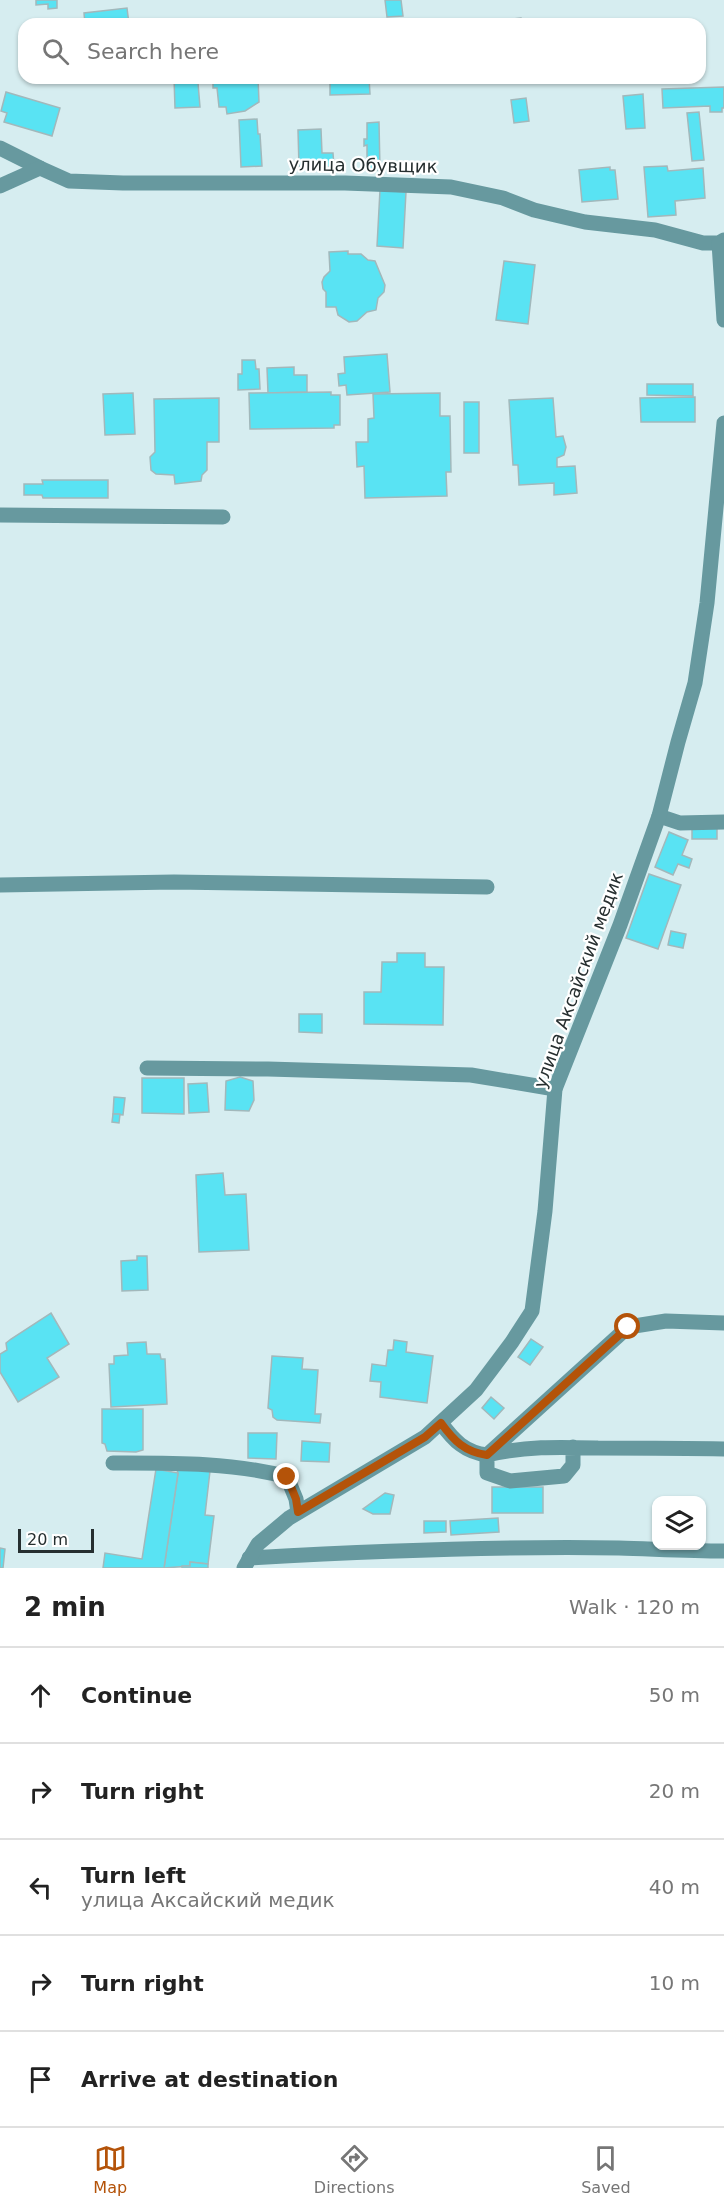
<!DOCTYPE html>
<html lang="en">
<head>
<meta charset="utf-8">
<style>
	body { margin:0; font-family:"DejaVu Sans",sans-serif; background:#f2f2f2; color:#222 }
	.controls { position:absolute; right:18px; bottom:18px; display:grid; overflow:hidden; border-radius:12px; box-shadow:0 2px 4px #0004 }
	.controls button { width:54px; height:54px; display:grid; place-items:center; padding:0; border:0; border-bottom:2px solid #e0e0e0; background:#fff; color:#222; font:30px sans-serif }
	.scale { position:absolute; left:18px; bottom:15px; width:76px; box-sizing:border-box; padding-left:6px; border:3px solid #262f30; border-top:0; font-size:16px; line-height:21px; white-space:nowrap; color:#262f30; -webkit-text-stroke:4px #fff; paint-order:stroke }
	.stop { position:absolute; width:18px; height:18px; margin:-14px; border:4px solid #b45309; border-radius:50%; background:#fff }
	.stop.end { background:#b45309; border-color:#fff; box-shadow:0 2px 6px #0008 }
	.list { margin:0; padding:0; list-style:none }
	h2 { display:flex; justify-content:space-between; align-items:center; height:78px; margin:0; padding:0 24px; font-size:26px }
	h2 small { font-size:20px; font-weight:400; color:#767676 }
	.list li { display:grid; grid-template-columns:39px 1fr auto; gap:18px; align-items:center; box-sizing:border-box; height:96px; padding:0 24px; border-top:2px solid #e0e0e0 }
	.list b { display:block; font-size:22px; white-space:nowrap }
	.list p { margin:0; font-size:20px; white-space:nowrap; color:#767676 }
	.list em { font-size:20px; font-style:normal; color:#767676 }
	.icon { flex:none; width:33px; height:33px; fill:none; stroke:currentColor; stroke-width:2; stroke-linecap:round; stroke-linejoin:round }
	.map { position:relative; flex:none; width:724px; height:1568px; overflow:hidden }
	.search { position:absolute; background:#fff; box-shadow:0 2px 4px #0004; left:18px; right:18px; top:18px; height:66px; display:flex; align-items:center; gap:15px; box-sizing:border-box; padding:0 21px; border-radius:18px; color:#767676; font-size:22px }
	.sheet { height:558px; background:#fff }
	nav { display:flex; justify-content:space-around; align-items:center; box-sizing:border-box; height:84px; border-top:2px solid #e0e0e0; background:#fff; font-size:16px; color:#767676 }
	nav a { display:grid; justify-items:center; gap:3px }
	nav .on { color:#b45309 }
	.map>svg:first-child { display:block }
</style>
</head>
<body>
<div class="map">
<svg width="724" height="1568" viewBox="0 0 724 1568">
	<rect width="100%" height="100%" fill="#d6edf0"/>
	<g fill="#59e3f3" stroke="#a2b8bb" stroke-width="1.5">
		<polygon points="36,0 57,0 57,8 48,9 48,4 36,5"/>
		<polygon points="385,0 401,0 403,16 387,17"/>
		<polygon points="127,8 129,24 85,24 84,13"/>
		<polygon points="521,18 522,24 492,24 493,21"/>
		<polygon points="174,78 203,78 204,83 198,83 200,107 175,108"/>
		<polygon points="213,78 258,78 259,102 245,111 227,114 226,107 219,107 217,88 213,88"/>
		<polygon points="304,78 325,78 325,82 304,83"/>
		<polygon points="330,78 369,78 370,94 330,95"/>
		<rect x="400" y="78" width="39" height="5"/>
		<polygon points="724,87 724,108 722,108 722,112 710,112 710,106 663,108 662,89"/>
		<polygon points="6,92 60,108 52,136 4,122 7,113 1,111"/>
		<polygon points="643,94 645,128 626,129 623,96"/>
		<polygon points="526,98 529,121 514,123 511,100"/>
		<polygon points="699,112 704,160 692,161 687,113"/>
		<polygon points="257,119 258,134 260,134 262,166 241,167 239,120"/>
		<polygon points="379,122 380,170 367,171 367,145 364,146 364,139 367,139 367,123"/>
		<polygon points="321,129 322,153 333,153 334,167 299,167 298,130"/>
		<polygon points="667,166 668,171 703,168 705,198 675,201 676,215 648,217 644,167"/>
		<polygon points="610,167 610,170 615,170 618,199 582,202 579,170"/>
		<polygon points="380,190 406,192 403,248 377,246"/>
		<polygon points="348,251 348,254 361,254 368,260 375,261 385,285 384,292 378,298 376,310 367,312 357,321 349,322 338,315 336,307 326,307 326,292 323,289 322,282 324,277 330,271 329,252"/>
		<polygon points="504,261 535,265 528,324 496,320"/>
		<polygon points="387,354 390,392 347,395 346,385 339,386 338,374 345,373 344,357"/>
		<polygon points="242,360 255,360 256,369 259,369 260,389 238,390 238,374 242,374"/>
		<polygon points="294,367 294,375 307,375 307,392 268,393 267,368"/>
		<polygon points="647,384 693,384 693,396 647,395"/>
		<polygon points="331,392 331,395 340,395 340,425 334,425 334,428 250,429 249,393"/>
		<polygon points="133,393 135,434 105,435 103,394"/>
		<polygon points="440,393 440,416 450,416 451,472 446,472 447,496 365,498 364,466 357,467 356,442 368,442 368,419 374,418 373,394"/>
		<polygon points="695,397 695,422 641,422 640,398"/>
		<polygon points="219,398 219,442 207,442 207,470 202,475 201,481 175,484 174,475 156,474 151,470 150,457 155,452 154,399"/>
		<polygon points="553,398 556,437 563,436 566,447 564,455 557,458 557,467 575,466 577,493 554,495 554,483 519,485 518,465 513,465 509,400"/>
		<rect x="464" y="402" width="15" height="51"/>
		<polygon points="42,480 108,480 108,498 43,498 42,495 24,495 24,484 43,484"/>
		<polygon points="717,828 717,839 692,839 692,829"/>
		<polygon points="669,832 688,840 682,855 692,859 689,868 678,864 673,875 655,867"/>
		<polygon points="649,874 681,885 658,949 626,938"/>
		<polygon points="671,931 686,934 683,948 668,945"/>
		<polygon points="397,953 425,953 425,967 444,967 443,1025 364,1024 364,992 381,992 382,962 397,962"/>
		<polygon points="299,1014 322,1014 322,1033 299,1032"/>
		<polygon points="240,1077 253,1081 254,1100 249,1111 225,1110 226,1081"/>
		<polygon points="142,1078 184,1078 184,1114 142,1113"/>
		<polygon points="207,1083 209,1112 189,1113 188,1084"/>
		<polygon points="114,1097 125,1098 123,1115 113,1114"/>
		<polygon points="113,1114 120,1114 119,1123 112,1122"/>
		<polygon points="223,1173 225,1195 246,1194 249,1250 199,1252 196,1175"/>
		<polygon points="137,1256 147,1256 148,1290 122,1291 121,1261 137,1260"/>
		<polygon points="51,1313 69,1344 47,1358 59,1377 18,1402 0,1372 0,1354 7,1350 6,1343 11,1339"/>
		<polygon points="531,1339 543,1347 530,1365 518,1357"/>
		<polygon points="394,1340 407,1342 406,1352 433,1356 427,1403 380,1397 381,1382 370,1381 372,1364 386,1366 388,1350 393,1350"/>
		<polygon points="146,1342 147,1354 160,1354 161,1359 165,1359 167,1404 111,1407 109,1364 114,1364 114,1356 128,1355 127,1343"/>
		<polygon points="272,1356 303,1358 302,1369 318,1370 315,1414 321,1414 320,1423 277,1420 273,1417 272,1410 268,1408"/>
		<polygon points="491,1397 504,1408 494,1419 482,1408"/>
		<polygon points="102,1409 143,1409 143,1450 136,1452 107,1451 105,1444 102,1443"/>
		<polygon points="248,1433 277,1433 276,1459 248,1458"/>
		<polygon points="302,1441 330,1443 329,1462 301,1461"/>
		<polygon points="176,1467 210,1471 205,1515 214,1516 208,1564 190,1562 190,1566 164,1568 178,1473"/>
		<polygon points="156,1469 178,1473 164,1568 103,1568 105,1553 142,1559"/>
		<rect x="492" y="1487" width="51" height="26"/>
		<polygon points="385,1493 394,1495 390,1514 373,1514 363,1509"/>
		<polygon points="498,1518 499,1532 451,1535 450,1521"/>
		<polygon points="424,1521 446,1521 446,1532 424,1533"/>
		<polygon points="0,1548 5,1549 3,1568 0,1568"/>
		<polygon points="190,1562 208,1564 208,1568 182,1568 182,1566 190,1566"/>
	</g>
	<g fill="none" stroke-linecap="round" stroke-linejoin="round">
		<g stroke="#67999f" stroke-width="15">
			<polyline points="0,148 40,168"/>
			<polyline points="0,186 40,168 69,181 123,183 345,183 451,187 503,198 534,210 585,222 655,230 703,243 719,243 724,240"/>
			<polyline points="719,243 724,320"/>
			<polyline points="0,515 223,517"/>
			<polyline points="659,816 680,823 724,822"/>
			<polyline points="0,885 174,882 487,887"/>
			<polyline points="147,1068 268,1069 471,1075 555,1089"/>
			<path d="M441,1423C454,1441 465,1452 487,1455L628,1327L666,1321L724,1323"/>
			<path d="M573,1447V1465L564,1476L510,1481L487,1473V1455C526,1446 558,1447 598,1448C640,1448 682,1448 724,1449"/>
			<path d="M113,1463C170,1463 232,1462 287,1477L296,1499L298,1512"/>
			<path d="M249,1558C372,1551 497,1546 619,1548C654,1549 689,1551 724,1551"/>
			<polyline points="244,1568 258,1544 289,1518 425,1437 476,1390 512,1342 532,1311 545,1211 555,1089 620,925 659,816 678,742 695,683 707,603 724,423"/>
		</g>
	</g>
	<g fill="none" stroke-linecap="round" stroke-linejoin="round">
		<path stroke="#b45309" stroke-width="8" d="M287,1477L296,1499L298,1512L425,1437L441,1423C454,1441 465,1452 487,1455L628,1327"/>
	</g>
	<g text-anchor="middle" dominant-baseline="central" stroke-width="4.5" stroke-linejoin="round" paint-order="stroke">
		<g font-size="18" fill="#262f30" stroke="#fff">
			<text transform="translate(363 165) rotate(1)">улица Обувщик</text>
			<text transform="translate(578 980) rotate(-70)">улица Аксайский медик</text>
		</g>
	</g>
</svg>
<div class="controls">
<button><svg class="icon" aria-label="layers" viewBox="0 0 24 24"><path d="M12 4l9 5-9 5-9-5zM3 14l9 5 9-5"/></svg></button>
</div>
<div class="scale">20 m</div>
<div class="stop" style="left:628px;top:1327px"></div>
<div class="stop end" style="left:287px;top:1477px"></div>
<div class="search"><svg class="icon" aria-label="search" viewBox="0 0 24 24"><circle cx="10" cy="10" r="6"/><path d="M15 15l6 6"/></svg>Search here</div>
</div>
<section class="sheet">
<h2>2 min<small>Walk · 120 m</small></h2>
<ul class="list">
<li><svg class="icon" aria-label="ahead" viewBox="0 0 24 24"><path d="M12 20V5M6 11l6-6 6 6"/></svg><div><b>Continue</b></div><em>50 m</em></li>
<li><svg class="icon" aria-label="right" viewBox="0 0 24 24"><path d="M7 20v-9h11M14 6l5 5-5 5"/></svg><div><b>Turn right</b></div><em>20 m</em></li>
<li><svg class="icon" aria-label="left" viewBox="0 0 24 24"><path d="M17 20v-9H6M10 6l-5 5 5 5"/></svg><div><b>Turn left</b><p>улица Аксайский медик</p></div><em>40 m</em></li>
<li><svg class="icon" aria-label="right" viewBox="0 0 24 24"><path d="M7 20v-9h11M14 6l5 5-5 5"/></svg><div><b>Turn right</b></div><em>10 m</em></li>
<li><svg class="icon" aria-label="arrive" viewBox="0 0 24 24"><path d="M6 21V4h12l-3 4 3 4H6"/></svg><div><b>Arrive at destination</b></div></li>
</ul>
</section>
<nav>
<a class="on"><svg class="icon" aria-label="map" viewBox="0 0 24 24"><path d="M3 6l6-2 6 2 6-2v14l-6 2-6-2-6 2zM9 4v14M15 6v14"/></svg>Map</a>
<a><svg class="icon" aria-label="directions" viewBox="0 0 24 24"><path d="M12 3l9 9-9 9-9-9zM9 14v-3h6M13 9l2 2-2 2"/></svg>Directions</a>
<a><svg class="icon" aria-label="saved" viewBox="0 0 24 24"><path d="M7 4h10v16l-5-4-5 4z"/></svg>Saved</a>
</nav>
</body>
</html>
